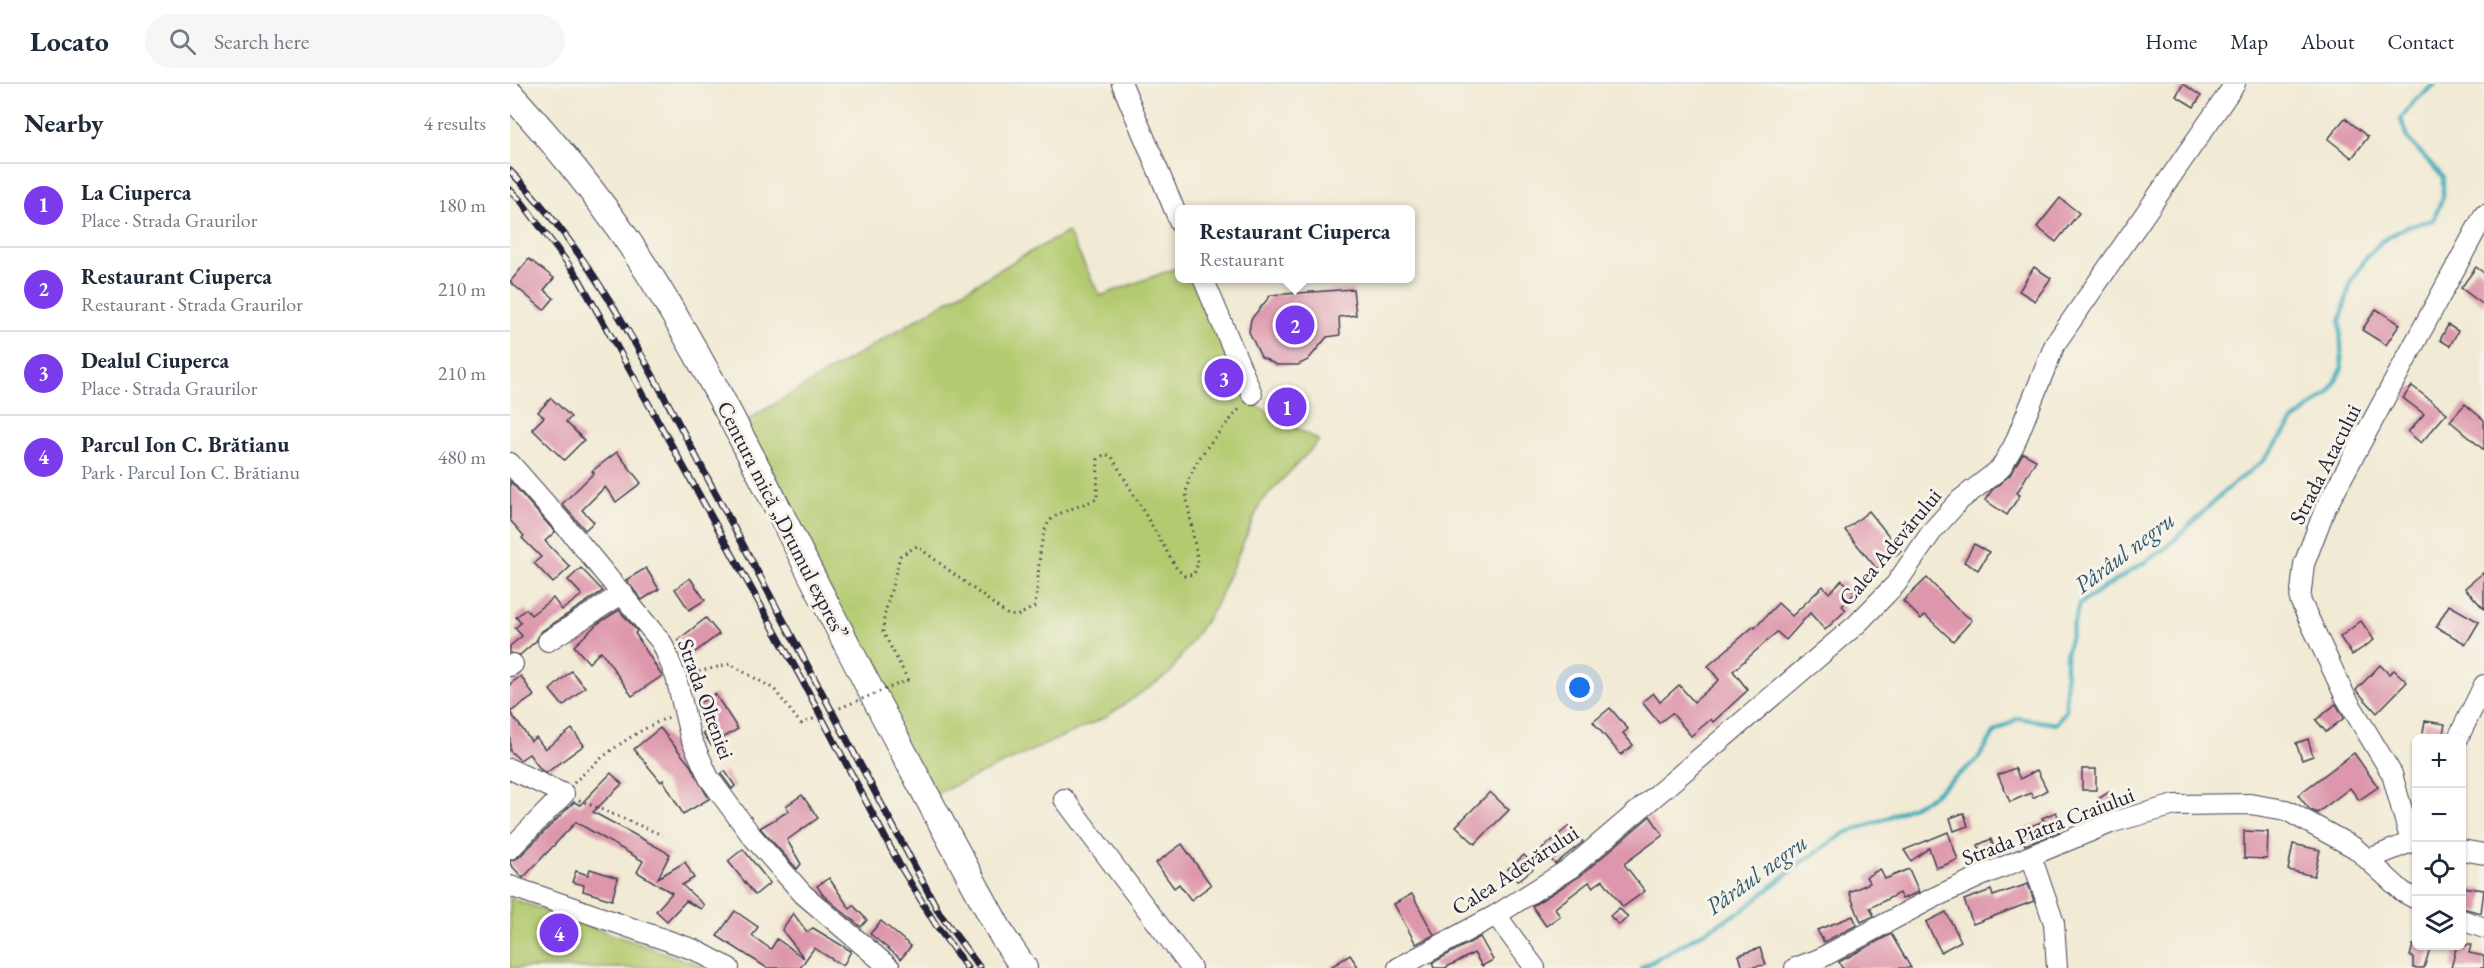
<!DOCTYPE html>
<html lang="en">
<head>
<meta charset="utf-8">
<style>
	body { margin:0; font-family:"EB Garamond",serif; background:#f6f6f7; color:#1f2937 }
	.controls { position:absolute; right:18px; bottom:18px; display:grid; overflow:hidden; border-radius:9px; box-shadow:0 2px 4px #0004 }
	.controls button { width:54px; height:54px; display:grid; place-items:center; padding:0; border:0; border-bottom:2px solid #e0e1e3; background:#fff; color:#1f2937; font:30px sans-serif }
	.you { position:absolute; left:1070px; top:604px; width:21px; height:21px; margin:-15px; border:4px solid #fff; border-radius:50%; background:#1a73e8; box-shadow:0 0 0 9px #1a73e833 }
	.badge { display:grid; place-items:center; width:39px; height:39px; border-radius:50%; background:#7c3aed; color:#fff; font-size:20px; font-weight:700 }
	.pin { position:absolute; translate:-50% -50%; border:3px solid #fff; box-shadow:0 2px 6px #0006 }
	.popup { position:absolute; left:665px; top:121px; width:240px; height:78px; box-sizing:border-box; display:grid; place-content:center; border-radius:9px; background:#fff; filter:drop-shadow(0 2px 4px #0005); font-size:20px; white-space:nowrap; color:#747a83 }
	.popup b { font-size:22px; color:#1f2937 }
	.popup::after { content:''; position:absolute; left:50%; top:100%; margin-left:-12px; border:12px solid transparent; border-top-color:#fff }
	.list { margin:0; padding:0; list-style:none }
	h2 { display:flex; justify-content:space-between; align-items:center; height:78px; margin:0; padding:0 24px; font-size:26px }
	h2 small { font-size:20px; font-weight:400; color:#747a83 }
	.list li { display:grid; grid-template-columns:39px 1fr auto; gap:18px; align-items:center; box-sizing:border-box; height:84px; padding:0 24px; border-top:2px solid #e0e1e3 }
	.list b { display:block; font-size:22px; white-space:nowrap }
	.list p { margin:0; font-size:20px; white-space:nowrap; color:#747a83 }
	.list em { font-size:20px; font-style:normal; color:#747a83 }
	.icon { flex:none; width:33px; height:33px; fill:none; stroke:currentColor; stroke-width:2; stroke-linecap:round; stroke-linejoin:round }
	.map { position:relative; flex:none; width:1974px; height:884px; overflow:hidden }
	header { display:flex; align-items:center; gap:36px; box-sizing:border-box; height:84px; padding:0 30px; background:#fff; border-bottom:2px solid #e0e1e3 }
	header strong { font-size:28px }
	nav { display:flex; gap:33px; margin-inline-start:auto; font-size:21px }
	.search { width:420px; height:54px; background:#f6f6f7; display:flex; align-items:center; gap:15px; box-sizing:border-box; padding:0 21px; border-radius:33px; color:#747a83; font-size:22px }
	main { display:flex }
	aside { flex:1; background:#fff }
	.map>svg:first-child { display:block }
</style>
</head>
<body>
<header>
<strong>Locato</strong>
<div class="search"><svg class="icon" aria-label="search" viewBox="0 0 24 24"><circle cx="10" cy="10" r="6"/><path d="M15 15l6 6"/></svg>Search here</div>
<nav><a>Home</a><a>Map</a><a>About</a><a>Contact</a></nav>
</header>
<main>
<aside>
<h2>Nearby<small>4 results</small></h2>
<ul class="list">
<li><span class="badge">1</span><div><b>La Ciuperca</b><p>Place · Strada Graurilor</p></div><em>180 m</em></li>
<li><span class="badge">2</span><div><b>Restaurant Ciuperca</b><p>Restaurant · Strada Graurilor</p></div><em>210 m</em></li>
<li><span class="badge">3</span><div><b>Dealul Ciuperca</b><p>Place · Strada Graurilor</p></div><em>210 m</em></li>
<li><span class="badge">4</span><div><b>Parcul Ion C. Brătianu</b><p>Park · Parcul Ion C. Brătianu</p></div><em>480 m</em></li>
</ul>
</aside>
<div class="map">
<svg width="1974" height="884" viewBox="0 0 1974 884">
	<rect width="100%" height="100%" fill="#f7f3e8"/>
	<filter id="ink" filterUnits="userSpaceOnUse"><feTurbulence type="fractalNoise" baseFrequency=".0167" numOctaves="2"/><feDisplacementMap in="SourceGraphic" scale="12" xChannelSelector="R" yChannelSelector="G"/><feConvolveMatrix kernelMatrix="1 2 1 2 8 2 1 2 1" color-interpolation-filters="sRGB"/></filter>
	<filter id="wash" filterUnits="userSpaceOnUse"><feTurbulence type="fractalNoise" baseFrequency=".008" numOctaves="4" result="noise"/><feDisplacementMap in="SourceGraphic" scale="24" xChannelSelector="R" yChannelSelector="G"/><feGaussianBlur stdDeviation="1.35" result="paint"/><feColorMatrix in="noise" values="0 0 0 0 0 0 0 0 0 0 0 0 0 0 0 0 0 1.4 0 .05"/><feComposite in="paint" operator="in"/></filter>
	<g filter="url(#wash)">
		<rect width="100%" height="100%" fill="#f1ead4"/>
		<g fill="#b3ca6f" stroke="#6a7655" stroke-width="1.5">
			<polygon points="558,148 590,212 669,183 670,194 692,195 737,316 809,357 751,418 705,523 660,589 596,633 417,714 226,343 511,173"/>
			<polygon points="0,814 197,884 0,884"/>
		</g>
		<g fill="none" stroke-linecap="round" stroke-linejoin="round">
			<polyline stroke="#3eacbc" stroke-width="4.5" points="1131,884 1233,826 1289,780 1335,749 1372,736 1418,715 1467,676 1485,648 1508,634 1546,640 1556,626 1556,570 1569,520 1655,465 1716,406 1753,377 1784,336 1819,309 1832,284 1830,238 1841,197 1857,173 1872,157 1896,143 1923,136 1933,113 1933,93 1897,54 1891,35 1904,17 1925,0"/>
		</g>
		<g id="blocks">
			<g fill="#dd96ab">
				<polygon points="1673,0 1691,12 1684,23 1666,12"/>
				<polygon points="1835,34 1858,53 1842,74 1818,55"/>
				<polygon points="1550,114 1569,129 1546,158 1527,143"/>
				<polygon points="19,175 44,194 34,206 44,214 34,226 0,198"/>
				<polygon points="1524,183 1541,194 1525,217 1509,207"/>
				<polygon points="1966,183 1974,189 1974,221 1951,204"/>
				<polygon points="843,205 846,231 829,233 830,251 817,253 798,276 788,281 767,281 751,273 739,248 741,235 761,211"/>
				<polygon points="1866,225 1890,240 1876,261 1852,246"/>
				<polygon points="1938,241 1948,247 1940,262 1930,256"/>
				<polygon points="1902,302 1937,329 1911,359 1898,348 1914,330 1893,314"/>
				<polygon points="41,314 61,333 56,338 74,356 54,376 22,345 34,333 28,328"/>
				<polygon points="1955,320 1974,336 1974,366 1940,337"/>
				<polygon points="107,368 131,399 106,418 95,403 72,426 84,438 75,446 52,420 84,389 82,387"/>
				<polygon points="1513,369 1526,376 1507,409 1510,411 1497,431 1475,416 1482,406 1500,391"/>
				<polygon points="0,397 45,448 35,457 60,483 43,499 24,479 31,473 12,454 14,452 0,436"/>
				<polygon points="1359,427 1391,467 1367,485 1335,446"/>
				<polygon points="1464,460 1479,468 1468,486 1454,478"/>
				<polygon points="71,484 93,507 32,547 26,557 10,571 0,569 0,562 12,552 5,544 11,539 6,533 16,525 21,531 43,514 52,526 72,511 58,496"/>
				<polygon points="136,484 149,505 132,516 116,496"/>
				<polygon points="1974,488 1974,525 1955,504"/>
				<polygon points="180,494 195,516 179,526 165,505"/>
				<polygon points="1417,494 1446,524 1462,536 1443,557 1415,531 1411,535 1393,517"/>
				<polygon points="1332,496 1345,509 1332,522 1336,526 1315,546 1300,529 1276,556 1267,548 1223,587 1238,606 1203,638 1201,635 1181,652 1162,629 1149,639 1132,618 1143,609 1150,618 1169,601 1184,618 1209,596 1198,582 1244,542 1245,544 1268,519 1282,532 1313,502 1319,509"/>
				<polygon points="1939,521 1969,538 1956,560 1926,543"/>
				<polygon points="109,526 127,547 125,549 152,592 122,612 91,567 79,579 64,562 87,540"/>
				<polygon points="196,534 209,550 180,572 168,556"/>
				<polygon points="1851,537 1864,556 1842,571 1830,553"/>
				<polygon points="1870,581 1879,590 1884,586 1897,598 1867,629 1846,606"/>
				<polygon points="61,587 75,603 53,622 40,606"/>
				<polygon points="11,592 24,612 0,628 0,600"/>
				<polygon points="205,610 228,645 201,661 193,649 197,646 185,621"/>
				<polygon points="1826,620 1834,634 1816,648 1806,636"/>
				<polygon points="1100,624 1118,645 1113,649 1123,661 1111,671 1083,638"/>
				<polygon points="0,628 21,657 26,653 35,665 62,645 74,661 36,689 31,686 19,670 10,676 0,667"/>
				<polygon points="1915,637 1935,640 1932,654 1912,654"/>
				<polygon points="150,644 180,681 199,715 173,730 153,696 151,698 124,665"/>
				<polygon points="1798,655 1803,672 1792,676 1786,659"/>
				<polygon points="1844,669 1868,703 1849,716 1840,704 1807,729 1799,725 1788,711"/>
				<polygon points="1505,684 1510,695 1527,686 1537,706 1523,714 1521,709 1500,718 1488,691"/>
				<rect x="1572" y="685" width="14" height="21"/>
				<polygon points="215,687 225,702 222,705 211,690"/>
				<polygon points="101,689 112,700 83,728 160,770 148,794 175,778 184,794 172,801 194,821 191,825 176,817 157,837 146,827 162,809 127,788 133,777 66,738 13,794 0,780 0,777 9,773 64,718 70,721"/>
				<polygon points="980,708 999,726 965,760 946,742"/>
				<polygon points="1599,708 1606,721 1595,728 1588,715"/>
				<polygon points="292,711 308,734 277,756 291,780 287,785 250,744 279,727 276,722"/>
				<polygon points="1546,728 1554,745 1515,761 1509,747 1534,737 1532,734"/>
				<polygon points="1454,729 1458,742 1444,747 1440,734"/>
				<polygon points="1140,732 1153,751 1114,780 1135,807 1113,823 1093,796 1083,803 1079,798 1045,824 1050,832 1036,842 1022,822 1070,792"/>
				<polygon points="1059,742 1073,758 1045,780 1032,765"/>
				<polygon points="1734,747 1758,748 1757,775 1734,774"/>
				<polygon points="1438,748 1448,776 1426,784 1419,764 1401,777 1394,766"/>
				<polygon points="1481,755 1487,772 1474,778 1468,761"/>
				<polygon points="672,760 701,801 681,816 669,800 664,804 646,779"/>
				<polygon points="1783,760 1810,766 1804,792 1778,786"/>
				<polygon points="233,765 260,799 245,811 218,777"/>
				<polygon points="1014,771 1025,783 1008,797 998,785"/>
				<polygon points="80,785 108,794 102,816 73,807 74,801 62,798 66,787 78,791"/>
				<polygon points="1370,785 1375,795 1399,785 1409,808 1392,815 1389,809 1360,824 1364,832 1351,838 1339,808 1360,799 1356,793"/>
				<polygon points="319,794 340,825 343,821 357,836 351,843 313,811 307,802"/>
				<polygon points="1518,800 1524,817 1463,840 1454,816 1481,806 1483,812"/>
				<polygon points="1952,803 1974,806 1971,829 1952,824"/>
				<polygon points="902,810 924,851 906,860 884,820"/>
				<polygon points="1109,824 1118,833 1109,841 1100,832"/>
				<polygon points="225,827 248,843 242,852 261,865 267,855 294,874 272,846 283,829 297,848 303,844 341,867 333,882 304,864 290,884 257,884 207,852"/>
				<polygon points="1436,828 1451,857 1431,868 1416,838"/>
				<polygon points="1343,832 1347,841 1314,858 1307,846"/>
				<polygon points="371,837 401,862 391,875 360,850"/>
				<polygon points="1381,850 1401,884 1332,884 1329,878"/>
				<polygon points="970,853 983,876 972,882 964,869 935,884 924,884 922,879"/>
				<polygon points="1903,861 1921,861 1914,884 1903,884 1903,873 1900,872"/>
				<polygon points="1947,861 1961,861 1959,869 1974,872 1974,884 1941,884"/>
				<polygon points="1250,864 1256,881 1233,884 1229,871"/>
				<polygon points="840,871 849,884 819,884"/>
			</g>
		</g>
	</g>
	<g filter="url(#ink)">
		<use href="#blocks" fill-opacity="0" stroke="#414052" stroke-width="1.5"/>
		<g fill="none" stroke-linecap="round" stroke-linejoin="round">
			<defs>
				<g id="minor">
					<polyline points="612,0 670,139"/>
					<polyline points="693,194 742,310"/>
					<polyline points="0,379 64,452 152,559 166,593 180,652 199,694 241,751 293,810 380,884"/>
					<polyline points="38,557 113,509"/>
					<polyline points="0,582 3,580"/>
					<polyline points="1948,654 1974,601"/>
					<polyline points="0,685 54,710 0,765"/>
					<polyline points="554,715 681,884"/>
					<polyline points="1906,759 1901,758 1882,690 1835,612 1790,516 1794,480 1815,425 1974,131"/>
					<polyline points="1952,766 1974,770"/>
					<polyline points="1521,772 1544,839 1547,884"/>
					<polyline points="1859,775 1901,758 1905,748"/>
					<polyline points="0,802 185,866 219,884"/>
					<polyline points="986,831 1025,884"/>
					<polyline points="1952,836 1974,844"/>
					<polyline points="888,884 986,831 1062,783 1347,540 1386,500 1423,446 1450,416 1490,385 1504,361 1545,260 1725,0"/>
					<polyline points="1285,884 1309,875 1423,814 1471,792 1603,738 1665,721 1740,720 1776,726 1845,764 1893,808 1906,815"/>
				</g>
				<path id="major" d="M0,10C43,57 84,107 120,160C194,272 252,394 313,514C371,628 432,741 493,853L514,884"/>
			</defs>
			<use href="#minor" stroke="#414052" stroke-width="22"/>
			<use href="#major" stroke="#414052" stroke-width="28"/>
			<g stroke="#414052" stroke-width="3" stroke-dasharray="1.5 4.5" stroke-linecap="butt">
				<polyline points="183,589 220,580 264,605 291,640"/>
				<path d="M398,596L373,548L374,533L390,472L407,462L498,531L507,532L524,523C531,501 525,446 544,433C556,425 574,421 587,415L588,375L595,370L602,373L667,485L675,492L684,490L688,479L676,410C679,376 711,348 731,323"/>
				<path d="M64,699C92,671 122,649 159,633"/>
				<polyline points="69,716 152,751"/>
			</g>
			<use href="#minor" stroke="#fff" stroke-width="20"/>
			<use href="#major" stroke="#fff" stroke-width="26"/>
			<defs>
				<g id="rail">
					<path d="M0,87C90,178 146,298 206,410C281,550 355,690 430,830L470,884"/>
					<polyline points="0,106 11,117 68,193 291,594 389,780 426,841 457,884"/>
				</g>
			</defs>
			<use href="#rail" stroke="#22223b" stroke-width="7"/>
			<use href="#rail" stroke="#f7f3e8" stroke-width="4.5" stroke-dasharray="14" stroke-linecap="butt"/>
			<polyline stroke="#414052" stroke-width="3" stroke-dasharray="1.5 4.5" stroke-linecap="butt" points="291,640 398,596"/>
		</g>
	</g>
	<g text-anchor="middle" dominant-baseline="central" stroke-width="6" stroke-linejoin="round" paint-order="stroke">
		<g font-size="22" fill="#22223b" stroke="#f7f3e8">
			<text transform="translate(1815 380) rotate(-63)">Strada Atacului</text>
			<text transform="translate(273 436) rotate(63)">Centura mică „Drumul expres”</text>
			<text transform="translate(1380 463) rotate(-50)">Calea Adevărului</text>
			<text transform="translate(196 615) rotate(70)">Strada Olteniei</text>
			<text transform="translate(1538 742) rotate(-21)">Strada Piatra Craiului</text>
			<text transform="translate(1005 786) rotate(-33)">Calea Adevărului</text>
		</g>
		<g font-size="24" font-style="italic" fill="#2d596f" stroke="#f7f3e8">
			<text transform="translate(1614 468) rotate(-37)">Pârâul negru</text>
			<text transform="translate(1246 790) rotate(-36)">Pârâul negru</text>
		</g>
	</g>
</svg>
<div class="controls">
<button>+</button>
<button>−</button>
<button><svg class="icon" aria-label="locate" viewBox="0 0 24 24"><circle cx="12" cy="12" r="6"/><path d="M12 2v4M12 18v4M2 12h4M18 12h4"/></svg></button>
<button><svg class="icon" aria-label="layers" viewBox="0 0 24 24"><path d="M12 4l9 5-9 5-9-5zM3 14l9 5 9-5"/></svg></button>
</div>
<div class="you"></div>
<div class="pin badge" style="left:777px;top:323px">1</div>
<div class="pin badge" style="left:785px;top:241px">2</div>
<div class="popup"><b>Restaurant Ciuperca</b>Restaurant</div>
<div class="pin badge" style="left:714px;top:294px">3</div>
<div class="pin badge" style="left:49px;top:849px">4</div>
</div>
</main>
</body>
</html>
